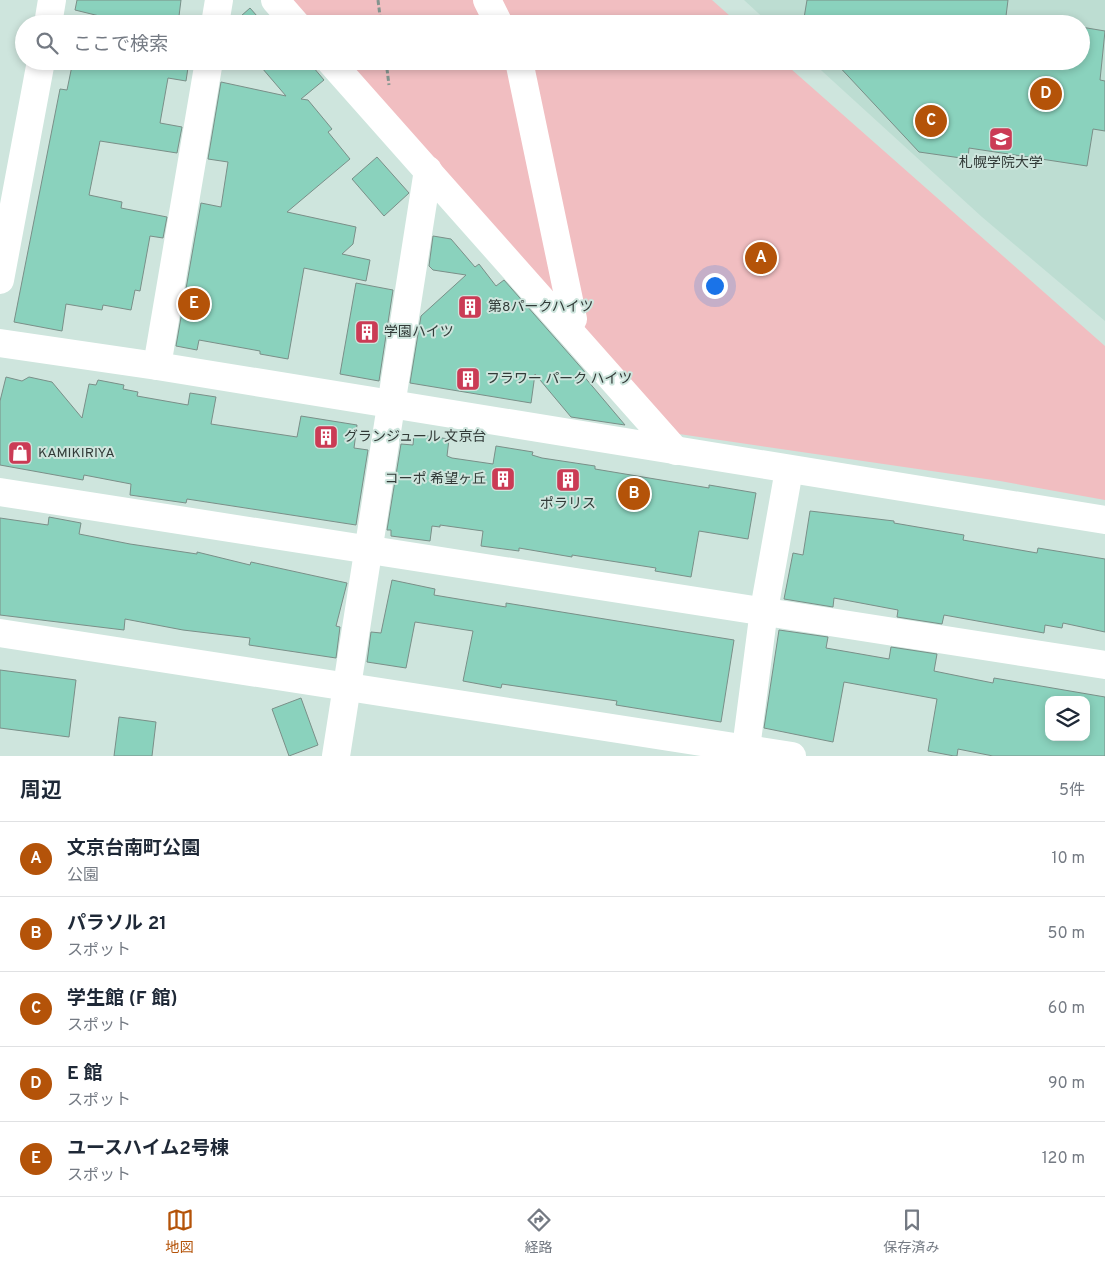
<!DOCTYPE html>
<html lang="ja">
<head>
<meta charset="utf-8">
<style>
	body { margin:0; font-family:Overpass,"Noto Sans JP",sans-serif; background:#f6f6f7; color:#1f2937 }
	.controls { position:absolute; right:15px; bottom:15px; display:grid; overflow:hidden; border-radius:10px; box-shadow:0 2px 8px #0003 }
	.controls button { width:45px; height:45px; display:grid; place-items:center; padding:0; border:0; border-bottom:1px solid #e0e1e3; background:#fff; color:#1f2937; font:25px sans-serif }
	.you { position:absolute; left:714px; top:285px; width:18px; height:18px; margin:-12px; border:4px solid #fff; border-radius:50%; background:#1a73e8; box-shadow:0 0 0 8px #1a73e833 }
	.badge { display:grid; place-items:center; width:32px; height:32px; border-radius:50%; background:#b45309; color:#fff; font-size:16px; font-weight:700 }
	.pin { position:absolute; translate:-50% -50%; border:2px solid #fff; box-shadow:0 1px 5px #0006 }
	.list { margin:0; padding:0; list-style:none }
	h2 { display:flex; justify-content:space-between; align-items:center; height:65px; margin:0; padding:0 20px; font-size:21px }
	h2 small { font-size:16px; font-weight:400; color:#747a83 }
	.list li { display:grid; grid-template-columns:32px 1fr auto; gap:15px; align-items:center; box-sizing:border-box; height:75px; padding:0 20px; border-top:1px solid #e0e1e3 }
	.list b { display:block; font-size:19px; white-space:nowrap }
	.list p { margin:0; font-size:16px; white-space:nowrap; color:#747a83 }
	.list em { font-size:16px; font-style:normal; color:#747a83 }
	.icon { flex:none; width:28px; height:28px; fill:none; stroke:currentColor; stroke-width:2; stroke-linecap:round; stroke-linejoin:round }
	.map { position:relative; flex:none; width:1105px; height:756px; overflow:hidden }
	.search { position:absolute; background:#fff; box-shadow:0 2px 8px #0003; left:15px; right:15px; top:15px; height:55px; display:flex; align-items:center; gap:12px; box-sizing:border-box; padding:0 18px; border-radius:28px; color:#747a83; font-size:19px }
	.sheet { height:440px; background:#fff }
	nav { display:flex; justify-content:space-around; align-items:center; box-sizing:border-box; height:70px; border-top:1px solid #e0e1e3; background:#fff; font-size:14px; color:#747a83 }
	nav a { display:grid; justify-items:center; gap:2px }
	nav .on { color:#b45309 }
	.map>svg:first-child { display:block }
</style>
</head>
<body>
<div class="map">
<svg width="1105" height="756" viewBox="0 0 1105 756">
	<rect width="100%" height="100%" fill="#cee5dd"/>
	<polygon fill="#bdddd2" points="744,0 1105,0 1105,321 982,217 811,61 1081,61 1081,24 770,24"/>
	<g fill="#f1bec1">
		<polygon points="284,0 712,0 739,24 306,24"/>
		<polygon points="340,61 782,61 1105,346 1105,500 1000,481 679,434"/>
	</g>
	<g fill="#8ad2bd" stroke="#7a8f88" fill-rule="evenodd">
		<polygon points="77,0 181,0 178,24 132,24 75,10"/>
		<polygon points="807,0 1008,0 1006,16 1059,24 803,24"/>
		<polygon points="250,8 264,24 232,24"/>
		<polygon points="1081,27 1105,31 1100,80 1105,81 1105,131 1093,129 1087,166 969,148 968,159 919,152 834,61 1081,61"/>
		<polygon points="73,61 189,61 186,81 168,78 160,123 182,127 177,153 100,141 89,195 122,202 121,208 167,217 163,238 150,236 140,291 135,290 131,310 103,305 102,310 66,304 62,331 14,322 60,89 67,90"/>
		<polygon points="256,61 308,61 324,80 301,99 308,100 332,129 328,132 350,159 287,212 356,227 353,244 342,254 370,260 366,281 304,268 288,359 260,354 260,351 199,340 197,350 176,346 201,203 221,207 228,162 208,159 221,82 286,96"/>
		<polygon points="377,157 409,193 384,216 352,179"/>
		<polygon points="433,236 451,239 475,267 479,264 496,286 504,280 585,372 582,374 625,425 571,417 535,374 531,403 410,383 421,316 466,275 433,270 429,266"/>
		<polygon points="356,283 393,290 379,381 340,374"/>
		<polygon points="6,377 22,381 29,377 52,382 82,418 89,384 96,385 98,380 124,385 123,389 138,392 137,396 188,405 190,393 216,397 211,424 297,437 301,416 357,425 354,448 368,450 356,525 187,499 186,503 130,495 131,484 84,475 83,480 0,465 0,401"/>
		<polygon points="414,434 449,439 447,456 452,458 493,464 496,446 533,452 532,455 542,458 595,466 595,469 709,488 709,485 756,493 748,539 699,531 691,577 655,571 656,568 572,555 572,557 519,548 519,551 481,546 483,531 440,525 440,527 432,526 430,541 391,536 391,530 387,530 401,444 413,445"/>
		<polygon points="810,511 894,521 894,523 964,535 963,540 1037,553 1038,548 1105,559 1105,632 1063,623 1062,628 1045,625 1044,633 944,615 942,624 897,617 898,610 834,598 833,607 784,599 793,553 803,555"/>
		<polygon points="49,517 81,523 79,534 130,544 197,554 197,552 250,565 251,562 347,583 336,626 340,627 336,658 249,645 250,638 183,630 125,619 124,630 0,615 0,518 48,525"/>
		<polygon points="392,580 435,589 434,595 506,607 506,603 734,640 721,722 616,705 617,701 502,684 501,688 463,681 473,631 415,622 406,668 367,662 371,632 381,633"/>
		<path d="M779,630L828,637L826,648L889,659L891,647L937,654L934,671L993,683L994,678L1105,697V756H993L958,749L957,756H954L928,751L937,699L844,682L833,742L764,728ZM1049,700H1086V737H1049Z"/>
		<polygon points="0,670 76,680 69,737 0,728"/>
		<polygon points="301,698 318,745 289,756 272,709"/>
		<polygon points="119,717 156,722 152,756 114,756"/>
	</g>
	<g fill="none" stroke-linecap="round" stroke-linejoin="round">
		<g stroke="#84958f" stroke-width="3" stroke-dasharray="5 2.5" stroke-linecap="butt">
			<polyline points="378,0 381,24"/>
			<polyline points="386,61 389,85"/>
		</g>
		<g stroke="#fff" stroke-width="28">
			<polyline points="275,0 296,24"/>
			<polyline points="487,0 499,24"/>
			<polyline points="48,24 52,0"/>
			<polyline points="215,24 219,0"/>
			<polyline points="330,61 676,451"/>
			<polyline points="519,61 573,319"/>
			<polyline points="0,280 41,61"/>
			<polyline points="0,343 157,366 1105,520"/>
			<polyline points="157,366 209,61"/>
			<polyline points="0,492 1105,665"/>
			<polyline points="0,633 792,756"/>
			<polyline points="336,756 428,170"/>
			<polyline points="745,756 764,610 789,470"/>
		</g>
	</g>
	<defs>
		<symbol id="university-square" viewBox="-11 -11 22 22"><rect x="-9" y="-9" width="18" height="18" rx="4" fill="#cb3b55" stroke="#cee5dd"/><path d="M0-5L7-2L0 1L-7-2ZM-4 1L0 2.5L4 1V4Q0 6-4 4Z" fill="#fff"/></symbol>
		<symbol id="building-square" viewBox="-11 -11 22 22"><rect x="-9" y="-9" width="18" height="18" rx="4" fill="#cb3b55" stroke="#cee5dd"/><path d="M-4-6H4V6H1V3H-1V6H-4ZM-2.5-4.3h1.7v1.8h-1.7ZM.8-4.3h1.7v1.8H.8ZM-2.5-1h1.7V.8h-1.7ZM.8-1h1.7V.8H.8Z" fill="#fff"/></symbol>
		<symbol id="shop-square" viewBox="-11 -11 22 22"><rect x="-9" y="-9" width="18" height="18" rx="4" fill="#cb3b55" stroke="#cee5dd"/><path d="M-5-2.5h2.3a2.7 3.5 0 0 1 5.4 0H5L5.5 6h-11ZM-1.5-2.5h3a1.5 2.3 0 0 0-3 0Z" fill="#fff"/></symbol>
	</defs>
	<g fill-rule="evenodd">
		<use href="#university-square" x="987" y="125" width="28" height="28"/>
		<use href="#building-square" x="456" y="293" width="28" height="28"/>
		<use href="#building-square" x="353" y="318" width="28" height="28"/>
		<use href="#building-square" x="454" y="365" width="28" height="28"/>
		<use href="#building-square" x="312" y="423" width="28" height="28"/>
		<use href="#shop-square" x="6" y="439" width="28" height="28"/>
		<use href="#building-square" x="489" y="465" width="28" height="28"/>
		<use href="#building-square" x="554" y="466" width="28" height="28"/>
	</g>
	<g text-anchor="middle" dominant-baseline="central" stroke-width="4" stroke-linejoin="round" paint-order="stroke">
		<g font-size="14" fill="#323b38" stroke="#cee5dd" text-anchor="start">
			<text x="1001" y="163" text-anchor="middle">札幌学院大学</text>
			<text x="488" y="307">第8パークハイツ</text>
			<text x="384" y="332">学園ハイツ</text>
			<text x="486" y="379">フラワー パーク ハイツ</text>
			<text x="344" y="437">グランジュール 文京台</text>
			<text x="38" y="453">KAMIKIRIYA</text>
			<text x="486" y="479" text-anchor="end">コーポ 希望ヶ丘</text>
			<text x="568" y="504" text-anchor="middle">ポラリス</text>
		</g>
	</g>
</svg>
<div class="controls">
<button><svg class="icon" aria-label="layers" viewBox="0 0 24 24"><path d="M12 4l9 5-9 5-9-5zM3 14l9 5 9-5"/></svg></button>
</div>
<div class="you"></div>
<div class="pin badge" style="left:761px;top:258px">A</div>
<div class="pin badge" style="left:634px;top:494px">B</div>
<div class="pin badge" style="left:931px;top:121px">C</div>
<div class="pin badge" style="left:1046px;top:94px">D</div>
<div class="pin badge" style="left:194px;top:304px">E</div>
<div class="search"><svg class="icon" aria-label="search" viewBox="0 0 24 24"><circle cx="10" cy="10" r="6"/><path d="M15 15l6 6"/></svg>ここで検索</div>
</div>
<section class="sheet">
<h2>周辺<small>5件</small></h2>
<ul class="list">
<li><span class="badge">A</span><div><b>文京台南町公園</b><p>公園</p></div><em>10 m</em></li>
<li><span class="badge">B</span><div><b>パラソル 21</b><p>スポット</p></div><em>50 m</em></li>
<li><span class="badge">C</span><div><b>学生館 (F 館)</b><p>スポット</p></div><em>60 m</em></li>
<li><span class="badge">D</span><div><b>E 館</b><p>スポット</p></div><em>90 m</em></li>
<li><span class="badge">E</span><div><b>ユースハイム2号棟</b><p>スポット</p></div><em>120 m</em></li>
</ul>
</section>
<nav>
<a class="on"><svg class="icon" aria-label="map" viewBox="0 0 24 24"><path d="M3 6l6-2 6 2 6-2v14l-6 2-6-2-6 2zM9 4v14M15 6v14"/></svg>地図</a>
<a><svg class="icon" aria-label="directions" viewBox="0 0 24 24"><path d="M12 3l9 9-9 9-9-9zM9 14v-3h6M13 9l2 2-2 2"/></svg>経路</a>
<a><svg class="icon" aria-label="saved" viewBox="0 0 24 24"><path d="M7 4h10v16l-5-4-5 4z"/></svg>保存済み</a>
</nav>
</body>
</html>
